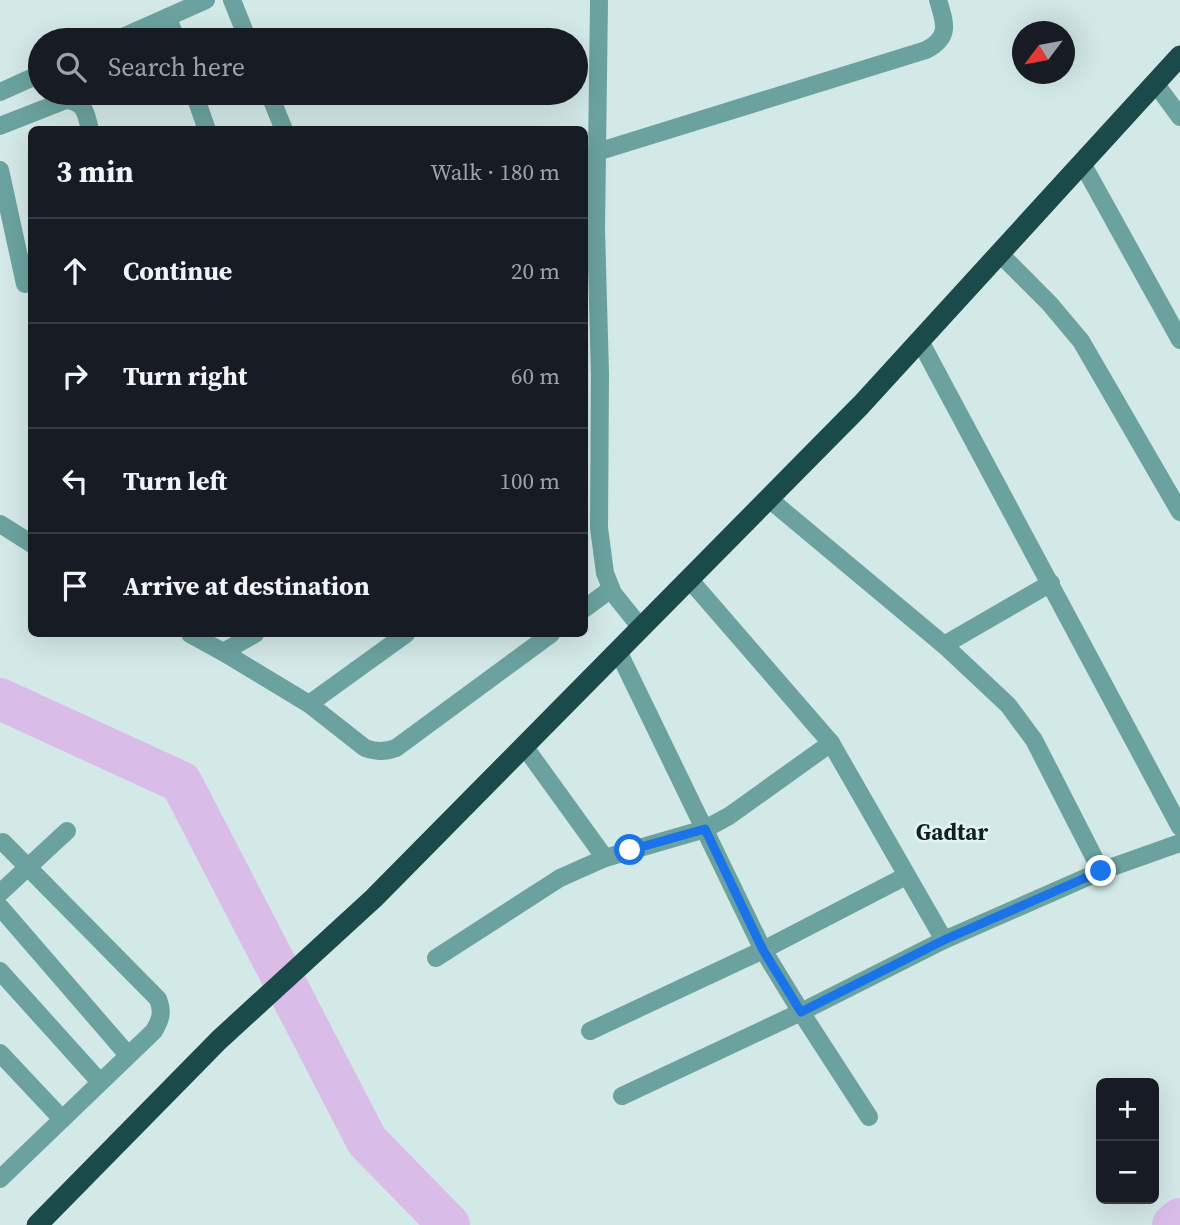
<!DOCTYPE html>
<html lang="en">
<head>
<meta charset="utf-8">
<style>
	body { margin:0; font-family:"Source Serif 4",serif; background:#20242c; color:#f1f3f6 }
	.controls { position:absolute; right:21px; bottom:21px; display:grid; overflow:hidden; border-radius:10px; box-shadow:0 7px 28px #0002 }
	.controls button { width:63px; height:63px; display:grid; place-items:center; padding:0; border:0; border-bottom:2px solid #363941; background:#171b24; color:#f1f3f6; font:35px sans-serif }
	.compass { position:absolute; left:1012px; top:21px; width:63px; height:63px; border-radius:50%; background:#171b24; box-shadow:0 7px 28px #0002; rotate:238deg }
	.stop { position:absolute; width:21px; height:21px; margin:-16px; border:5px solid #1a73e8; border-radius:50%; background:#fff }
	.stop.end { background:#1a73e8; border-color:#fff; box-shadow:0 2px 7px #0008 }
	.list { margin:0; padding:0; list-style:none }
	h2 { display:flex; justify-content:space-between; align-items:center; height:91px; margin:0; padding:0 28px; font-size:30px }
	h2 small { font-size:23px; font-weight:400; color:#9ea1a6 }
	.list li { display:grid; grid-template-columns:46px 1fr auto; gap:21px; align-items:center; box-sizing:border-box; height:105px; padding:0 28px; border-top:2px solid #363941 }
	.list b { display:block; font-size:26px; white-space:nowrap }
	.list em { font-size:23px; font-style:normal; color:#9ea1a6 }
	.icon { flex:none; width:38px; height:38px; fill:none; stroke:currentColor; stroke-width:2; stroke-linecap:round; stroke-linejoin:round }
	.map { position:relative; flex:none; width:1180px; height:1225px; overflow:hidden }
	.search { position:absolute; background:#171b24; box-shadow:0 7px 28px #0002; left:28px; top:28px; width:560px; height:77px; display:flex; align-items:center; gap:18px; box-sizing:border-box; padding:0 24px; border-radius:38px; color:#9ea1a6; font-size:26px }
	.panel { position:absolute; background:#171b24; box-shadow:0 7px 28px #0002; left:28px; top:126px; width:560px; height:511px; border-radius:10px }
	.map>svg:first-child { display:block }
</style>
</head>
<body>
<div class="map">
<svg width="1180" height="1225" viewBox="0 0 1180 1225">
	<rect width="100%" height="100%" fill="#d3e9e7"/>
	<g fill="none" stroke-linecap="round" stroke-linejoin="round">
		<g stroke="#dabce9" stroke-width="42">
			<polyline points="0,699 181,782 367,1141 449,1225"/>
			<polyline points="1173,1225 1180,1219"/>
		</g>
		<g stroke="#6ba29f" stroke-width="18">
			<polyline points="232,0 248,40"/>
			<polyline points="599,0 596,230 600,374 599,528 605,573 613,593 641,628"/>
			<polyline points="168,17 176,40"/>
			<polyline points="116,40 206,0"/>
			<polyline points="1155,83 1180,117"/>
			<polyline points="0,92 40,74"/>
			<polyline points="194,93 207,130"/>
			<polyline points="269,93 284,130"/>
			<path d="M0,126L66,100C85,102 86,113 90,130"/>
			<path d="M597,152L926,50C951,37 945,23 938,0"/>
			<polyline points="1082,163 1180,340"/>
			<polyline points="0,170 25,284"/>
			<polyline points="999,253 1049,303 1081,341 1180,512"/>
			<polyline points="920,341 1180,827"/>
			<polyline points="769,499 944,645 1008,705 1034,740 1101,871"/>
			<polyline points="0,524 32,544"/>
			<polyline points="689,579 831,743 944,940"/>
			<polyline points="584,609 611,589"/>
			<path d="M190,634L223,652L309,704L365,748C377,752 385,752 396,748L551,634"/>
			<polyline points="944,645 1051,583"/>
			<polyline points="618,651 763,950 801,1012 869,1117"/>
			<polyline points="223,652 255,634"/>
			<polyline points="309,704 406,634"/>
			<polyline points="524,746 605,858"/>
			<polyline points="0,893 67,831"/>
			<polyline points="0,907 128,1055"/>
			<polyline points="436,958 560,878 605,858 705,829 729,816 831,743"/>
			<polyline points="0,971 100,1082"/>
			<polyline points="590,1031 763,950 906,876"/>
			<polyline points="0,1053 62,1119"/>
			<polyline points="622,1096 801,1012 944,940 1101,871 1180,843"/>
			<path d="M0,1179L154,1031C161,1019 163,1012 158,999L3,842"/>
		</g>
		<polyline stroke="#1a4a49" stroke-width="21" points="37,1225 219,1040 374,898 861,405 1180,56"/>
	</g>
	<g fill="none" stroke-linecap="round" stroke-linejoin="round">
		<polyline stroke="#1a73e8" stroke-width="9" points="630,850 705,829 763,950 801,1012 944,940 1101,871"/>
	</g>
	<g text-anchor="middle" dominant-baseline="central" stroke-width="5" stroke-linejoin="round" paint-order="stroke">
		<g font-size="23" font-weight="bold" fill="#171f1e" stroke="#e0f6f4">
			<text x="952" y="832">Gadtar</text>
		</g>
	</g>
</svg>
<div class="controls">
<button>+</button>
<button>−</button>
</div>
<svg class="compass" viewBox="-18 -18 36 36"><path d="M0-13l5 13h-10z" fill="#e53935"/><path d="M0 13l5-13h-10z" fill="#9ea1a6"/></svg>
<div class="stop" style="left:630px;top:850px"></div>
<div class="stop end" style="left:1101px;top:871px"></div>
<div class="search"><svg class="icon" aria-label="search" viewBox="0 0 24 24"><circle cx="10" cy="10" r="6"/><path d="M15 15l6 6"/></svg>Search here</div>
<section class="panel">
<h2>3 min<small>Walk · 180 m</small></h2>
<ul class="list">
<li><svg class="icon" aria-label="ahead" viewBox="0 0 24 24"><path d="M12 20V5M6 11l6-6 6 6"/></svg><div><b>Continue</b></div><em>20 m</em></li>
<li><svg class="icon" aria-label="right" viewBox="0 0 24 24"><path d="M7 20v-9h11M14 6l5 5-5 5"/></svg><div><b>Turn right</b></div><em>60 m</em></li>
<li><svg class="icon" aria-label="left" viewBox="0 0 24 24"><path d="M17 20v-9H6M10 6l-5 5 5 5"/></svg><div><b>Turn left</b></div><em>100 m</em></li>
<li><svg class="icon" aria-label="arrive" viewBox="0 0 24 24"><path d="M6 21V4h12l-3 4 3 4H6"/></svg><div><b>Arrive at destination</b></div></li>
</ul>
</section>
</div>
</body>
</html>
